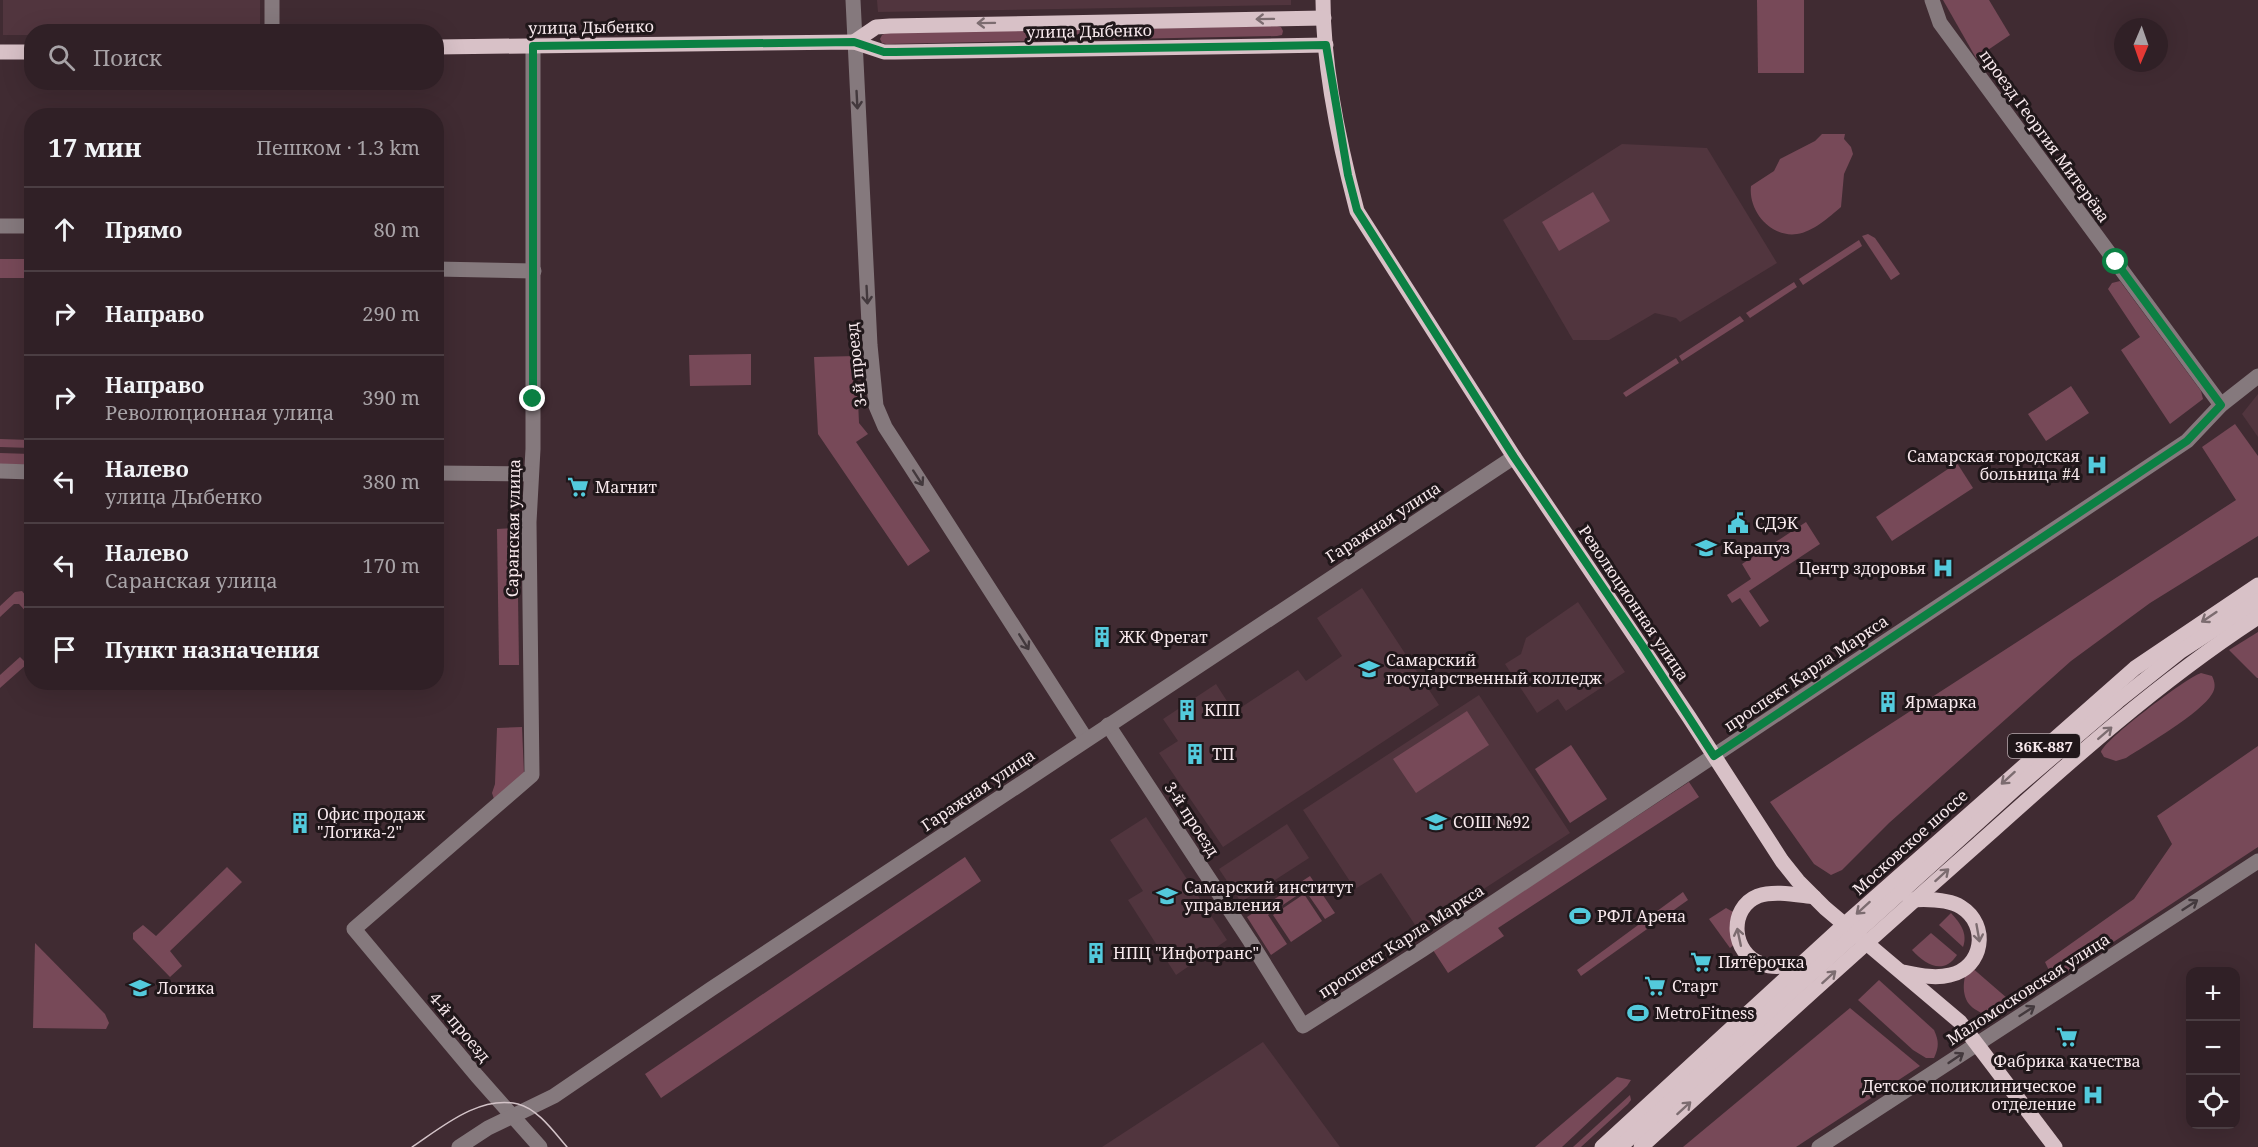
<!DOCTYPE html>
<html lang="ru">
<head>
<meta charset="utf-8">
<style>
	body { margin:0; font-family:"Noto Serif",serif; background:#3c2d32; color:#f1f3f6 }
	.controls { position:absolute; right:18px; bottom:18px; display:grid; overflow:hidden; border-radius:12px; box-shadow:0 6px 24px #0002 }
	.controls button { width:54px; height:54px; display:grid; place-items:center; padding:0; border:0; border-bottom:2px solid #4b3e43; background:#302026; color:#f1f3f6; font:30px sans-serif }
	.compass { position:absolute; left:2114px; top:18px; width:54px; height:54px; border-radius:50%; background:#302026; box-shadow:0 6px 24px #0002; rotate:182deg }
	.stop { position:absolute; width:18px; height:18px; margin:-14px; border:4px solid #0b8043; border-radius:50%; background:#fff }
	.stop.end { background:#0b8043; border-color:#fff; box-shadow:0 2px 6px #0008 }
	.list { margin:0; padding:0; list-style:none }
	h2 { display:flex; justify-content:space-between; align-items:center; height:78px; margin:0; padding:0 24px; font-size:26px }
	h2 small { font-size:20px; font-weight:400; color:#a8a3a7 }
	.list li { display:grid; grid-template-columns:39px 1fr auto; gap:18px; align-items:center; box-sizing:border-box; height:84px; padding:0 24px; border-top:2px solid #4b3e43 }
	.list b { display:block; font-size:22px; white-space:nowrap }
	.list p { margin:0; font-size:20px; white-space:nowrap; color:#a8a3a7 }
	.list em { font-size:20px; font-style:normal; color:#a8a3a7 }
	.icon { flex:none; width:33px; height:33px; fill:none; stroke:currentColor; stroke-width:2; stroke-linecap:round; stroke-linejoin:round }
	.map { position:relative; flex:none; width:2258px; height:1147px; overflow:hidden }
	.search { position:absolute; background:#302026; box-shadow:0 6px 24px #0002; left:24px; top:24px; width:420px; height:66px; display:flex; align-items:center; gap:15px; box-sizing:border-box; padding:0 21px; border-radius:24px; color:#a8a3a7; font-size:22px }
	.panel { position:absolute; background:#302026; box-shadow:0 6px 24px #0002; left:24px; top:108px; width:420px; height:582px; border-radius:24px }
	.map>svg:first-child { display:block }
</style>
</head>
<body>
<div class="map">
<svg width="2258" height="1147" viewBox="0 0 2258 1147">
	<rect width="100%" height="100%" fill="#402b32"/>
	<g fill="#51353e">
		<polygon points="3,0 260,0 260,31 32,32 31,35 3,35"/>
		<polygon points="877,0 1291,0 1291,5 878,12"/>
		<polygon points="1622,144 1707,148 1777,263 1680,322 1676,318 1655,313 1609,340 1573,340 1503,220"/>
		<polygon points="2258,394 2258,437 2242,414"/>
		<polygon points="1362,588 1439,705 1223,847 1159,753 1178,741 1163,719 1216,684 1234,712 1298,670 1306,681 1342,656 1317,618"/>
		<polygon points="1578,602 1625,672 1566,711 1558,699 1537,713 1505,664 1521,654 1526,638"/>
		<polygon points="1479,695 1570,833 1419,931 1381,873 1355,889 1303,810"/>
		<polygon points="1146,817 1227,940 1176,975 1128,900 1143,891 1110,840"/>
		<polygon points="1287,824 1309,858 1241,902 1219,869"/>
		<polygon points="1263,1042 1340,1147 1102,1147"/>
	</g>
	<g fill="#774958">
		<polygon points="1757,0 1804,0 1804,73 1758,73"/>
		<polygon points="1943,0 1989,0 2010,35 1976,58"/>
		<polygon points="1277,26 1281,27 1283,31 1282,35 1277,36 886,44 882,43 880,39 882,35 886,33"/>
		<path d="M1822,134H1845L1844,139L1851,147L1853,154L1844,174L1841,207C1829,217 1813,232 1797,234C1771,238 1748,211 1751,186L1774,171L1780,159L1815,141Z"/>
		<polygon points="1593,192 1610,221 1559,251 1542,222"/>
		<polygon points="1868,234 1875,238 1900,274 1891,280 1862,236"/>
		<polygon points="1859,240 1862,246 1803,285 1799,279"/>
		<rect x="0" y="259" width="31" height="19"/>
		<polygon points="2120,281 2201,391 2203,399 2170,424 2121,350 2140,337 2108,289 2112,283"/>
		<polygon points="1794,282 1797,287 1750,318 1746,313"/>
		<polygon points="1740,316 1744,321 1682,361 1679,356"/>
		<polygon points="751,354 751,385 690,386 689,355"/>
		<polygon points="856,356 859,423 868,434 856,442 930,551 908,566 818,434 814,357"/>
		<polygon points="1676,358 1679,363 1626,397 1623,393"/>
		<polygon points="2071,386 2089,413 2046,441 2028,414"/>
		<polygon points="2235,424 2258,456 2258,536 2150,603 2071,661 1889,823 1842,870 1831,875 1814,864 1770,802 2236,500 2202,447"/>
		<polygon points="0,439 31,440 31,448 0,447"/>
		<polygon points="0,453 31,454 31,465 0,464"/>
		<polygon points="1957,463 1973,488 1892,541 1876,517"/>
		<polygon points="1806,522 1820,544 1749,591 1769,621 1760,627 1740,598 1732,603 1727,595 1751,579 1742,564"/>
		<polygon points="517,528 519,665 499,665 497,529"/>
		<polygon points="22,591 31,602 31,617 19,604 14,604 0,617 0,606 15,592"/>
		<polygon points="2258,632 2258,678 2257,678 2229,650"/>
		<polygon points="20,657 27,664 0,688 0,675"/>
		<path d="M2201,673L2212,676C2215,682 2216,688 2212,694C2201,713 2146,745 2126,758L2116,761L2104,757L2101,752C2104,740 2186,678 2201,673Z"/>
		<polygon points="1467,711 1489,745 1416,793 1393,759"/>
		<polygon points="522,727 524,774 494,799 492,793 495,784 497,728"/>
		<polygon points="1571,745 1607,799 1570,823 1535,769"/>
		<polygon points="2258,746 2258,847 2054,981 2045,962 2134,899 2172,844 2157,816"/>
		<polygon points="1689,782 1699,797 1498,928 1504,936 1448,973 1433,950"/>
		<polygon points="965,857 981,881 661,1098 645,1074"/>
		<polygon points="227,867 242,882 170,951 182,966 170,977 133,939 133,933 143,925 156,936"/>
		<polygon points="1310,876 1335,913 1325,919 1305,890 1268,915 1287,944 1271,955 1247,917"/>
		<polygon points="1683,892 1688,900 1581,976 1577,970"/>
		<polygon points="1304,894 1322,921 1291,942 1273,915"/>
		<polygon points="1726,908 1735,913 1735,944 1730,948 1709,919"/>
		<path d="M1951,913C1960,923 1968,933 1963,947L1939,925Z"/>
		<path d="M1931,933L1957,955C1943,976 1925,964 1912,950Z"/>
		<polygon points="35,943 105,1014 109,1023 106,1029 33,1028"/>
		<path d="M1970,966L2015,1005L2003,1013L1985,1015C1980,1012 1973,1009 1969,1004C1961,994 1963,975 1970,966Z"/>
		<path d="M1879,980L1934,1030C1939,1041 1939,1047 1934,1058H1926L1913,1050L1858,1000Z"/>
		<polygon points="1850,1008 1920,1066 1796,1147 1683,1147"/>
		<polygon points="1617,1077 1631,1080 1627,1086 1562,1147 1535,1147"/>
		<polygon points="1630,1095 1631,1100 1628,1104 1581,1147 1573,1147"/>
	</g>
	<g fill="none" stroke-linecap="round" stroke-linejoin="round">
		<g stroke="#85797d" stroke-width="15">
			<polyline points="853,0 870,345 876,406 885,427 911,467 1086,739"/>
			<polyline points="1932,0 1940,23 2221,405"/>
			<polyline points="272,32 272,0"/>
			<polyline points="533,46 533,449 529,522 532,775 354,929 477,1076 540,1147"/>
			<polyline points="0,226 32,226"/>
			<polyline points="436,269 534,271"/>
			<polyline points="0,471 32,472"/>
			<polyline points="436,473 531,474"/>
			<polyline points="1108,725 1250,941 1303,1026 1422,950 2187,441 2221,405 2258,376"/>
			<polyline points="459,1147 488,1128 554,1096 711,989 1514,457"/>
			<polyline points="1819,1147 2258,861"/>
		</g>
		<g stroke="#d8c1c7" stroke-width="15">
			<path d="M1323,0C1323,65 1340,147 1357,211L1514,457L1689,717L1782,861L1798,881L1825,908L1960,1022L2055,1147"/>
			<polyline points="854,42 876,27 890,26 1324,18"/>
			<polyline points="436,47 854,42 884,52 895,52 1326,45"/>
			<polyline points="0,52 32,52"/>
			<path d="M1803,964C1789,965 1775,969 1762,964C1731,954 1728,908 1758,896C1775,890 1797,895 1814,897"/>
			<path d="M1903,972C1918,975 1934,979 1950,975C1983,968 1990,925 1961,907C1948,899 1926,899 1910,900"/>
			<polyline points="1602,1147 1845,924 2135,668 2258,585"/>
			<polyline points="1620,1147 2016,788 2118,701 2181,651 2258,601"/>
			<path d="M1641,1147C1753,1045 1866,943 1979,843C2068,763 2158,682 2258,617"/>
		</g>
		<path stroke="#d3c3c8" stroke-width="1.5" d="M412,1147C442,1127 479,1095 518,1104C538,1109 554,1132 567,1147"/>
	</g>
	<defs><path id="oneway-shaft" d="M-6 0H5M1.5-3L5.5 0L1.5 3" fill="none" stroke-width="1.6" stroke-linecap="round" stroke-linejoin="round" transform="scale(1.5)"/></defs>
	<g stroke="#7c6c70">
		<use href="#oneway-shaft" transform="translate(1265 19) rotate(179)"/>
		<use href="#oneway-shaft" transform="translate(986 23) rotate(179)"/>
		<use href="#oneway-shaft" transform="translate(2209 617) rotate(146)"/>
		<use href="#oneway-shaft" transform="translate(2105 733) rotate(-41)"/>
		<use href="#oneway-shaft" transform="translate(2008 778) rotate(138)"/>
		<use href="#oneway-shaft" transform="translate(1942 875) rotate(-42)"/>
		<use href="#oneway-shaft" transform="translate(1863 908) rotate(138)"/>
		<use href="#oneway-shaft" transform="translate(1978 933) rotate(80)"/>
		<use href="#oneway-shaft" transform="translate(1739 937) rotate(-102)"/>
		<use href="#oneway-shaft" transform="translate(1829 977) rotate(-42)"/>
		<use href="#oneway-shaft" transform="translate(1684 1108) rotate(-42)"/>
	</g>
	<g stroke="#43393d">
		<use href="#oneway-shaft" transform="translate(857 100) rotate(87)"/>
		<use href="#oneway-shaft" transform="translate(867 295) rotate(87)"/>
		<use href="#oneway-shaft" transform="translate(918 478) rotate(57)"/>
		<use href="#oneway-shaft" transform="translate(1024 642) rotate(58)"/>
		<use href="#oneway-shaft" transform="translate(2190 905) rotate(-33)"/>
		<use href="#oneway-shaft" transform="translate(2027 1011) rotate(-33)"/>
		<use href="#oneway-shaft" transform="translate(1956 1058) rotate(-34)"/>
	</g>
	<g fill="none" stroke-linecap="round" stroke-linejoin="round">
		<polyline stroke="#0b8043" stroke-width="8" points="533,399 533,46 854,42 884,52 895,52 1326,45 1348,175 1357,210 1514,457 1642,645 1714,756 2187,441 2221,405 2116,262"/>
	</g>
	<defs>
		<symbol id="hospital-bare" viewBox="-9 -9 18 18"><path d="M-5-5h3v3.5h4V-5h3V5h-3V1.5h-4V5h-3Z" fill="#53cadc" stroke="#20171a" stroke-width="2.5" paint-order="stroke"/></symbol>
		<symbol id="supermarket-bare" viewBox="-9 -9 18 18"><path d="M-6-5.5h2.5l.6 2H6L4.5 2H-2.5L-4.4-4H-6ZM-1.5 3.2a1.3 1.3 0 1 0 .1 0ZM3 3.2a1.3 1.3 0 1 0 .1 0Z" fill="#53cadc" stroke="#20171a" stroke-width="2.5" paint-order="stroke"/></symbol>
		<symbol id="civic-bare" viewBox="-9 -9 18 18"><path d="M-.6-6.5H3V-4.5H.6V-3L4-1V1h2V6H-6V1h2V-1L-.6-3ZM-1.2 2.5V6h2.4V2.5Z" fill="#53cadc" stroke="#20171a" stroke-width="2.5" paint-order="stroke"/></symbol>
		<symbol id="school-bare" viewBox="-9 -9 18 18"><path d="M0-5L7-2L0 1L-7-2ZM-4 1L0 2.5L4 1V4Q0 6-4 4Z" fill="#53cadc" stroke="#20171a" stroke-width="2.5" paint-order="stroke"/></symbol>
		<symbol id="building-bare" viewBox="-9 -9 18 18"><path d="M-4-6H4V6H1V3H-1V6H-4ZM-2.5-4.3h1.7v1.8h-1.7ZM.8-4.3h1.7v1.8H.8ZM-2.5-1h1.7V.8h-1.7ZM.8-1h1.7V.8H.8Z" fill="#53cadc" stroke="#20171a" stroke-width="2.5" paint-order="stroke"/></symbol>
		<symbol id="university-bare" viewBox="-9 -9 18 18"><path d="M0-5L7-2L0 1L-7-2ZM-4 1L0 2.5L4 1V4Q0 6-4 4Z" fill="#53cadc" stroke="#20171a" stroke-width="2.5" paint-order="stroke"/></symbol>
		<symbol id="stadium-bare" viewBox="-9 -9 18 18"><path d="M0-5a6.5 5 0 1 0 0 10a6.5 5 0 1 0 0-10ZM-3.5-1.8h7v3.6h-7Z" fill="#53cadc" stroke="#20171a" stroke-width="2.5" paint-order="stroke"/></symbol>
	</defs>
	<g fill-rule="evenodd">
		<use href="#hospital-bare" x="2082" y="450" width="30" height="30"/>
		<use href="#supermarket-bare" x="563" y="472" width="30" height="30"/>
		<use href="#civic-bare" x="1723" y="508" width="30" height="30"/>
		<use href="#school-bare" x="1691" y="533" width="30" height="30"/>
		<use href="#hospital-bare" x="1928" y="553" width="30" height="30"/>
		<use href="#building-bare" x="1087" y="622" width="30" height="30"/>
		<use href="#university-bare" x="1354" y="654" width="30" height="30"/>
		<use href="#building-bare" x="1873" y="687" width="30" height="30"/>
		<use href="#building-bare" x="1172" y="695" width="30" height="30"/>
		<use href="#building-bare" x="1180" y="739" width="30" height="30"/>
		<use href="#school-bare" x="1421" y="807" width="30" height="30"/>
		<use href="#building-bare" x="285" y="808" width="30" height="30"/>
		<use href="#university-bare" x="1152" y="881" width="30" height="30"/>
		<use href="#stadium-bare" x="1565" y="901" width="30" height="30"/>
		<use href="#building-bare" x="1081" y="938" width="30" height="30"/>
		<use href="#supermarket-bare" x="1686" y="947" width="30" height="30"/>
		<use href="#supermarket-bare" x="1640" y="971" width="30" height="30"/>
		<use href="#school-bare" x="125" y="973" width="30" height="30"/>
		<use href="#stadium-bare" x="1623" y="998" width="30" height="30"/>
		<use href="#supermarket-bare" x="2052" y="1022" width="30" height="30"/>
		<use href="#hospital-bare" x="2078" y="1080" width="30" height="30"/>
	</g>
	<g text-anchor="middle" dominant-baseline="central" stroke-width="6" stroke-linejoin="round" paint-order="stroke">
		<rect fill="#20171a" stroke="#b7aaae" stroke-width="1.5" x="2008" y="734" width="72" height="24" rx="4.5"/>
		<g font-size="15" font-weight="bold" fill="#f8e9ed">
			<text x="2044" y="746">36К-887</text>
		</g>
		<g font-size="16" fill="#f8e9ed" stroke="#20171a">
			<text transform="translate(591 27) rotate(-1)">улица Дыбенко</text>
			<text transform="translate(1089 31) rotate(-1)">улица Дыбенко</text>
			<text transform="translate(2045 136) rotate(54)">проезд Георгия Митерёва</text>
			<text transform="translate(856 365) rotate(-96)">3-й проезд</text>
			<text transform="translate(1383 522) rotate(-33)">Гаражная улица</text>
			<text transform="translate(513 528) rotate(-89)">Саранская улица</text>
			<text transform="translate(1634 603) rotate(56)">Революционная улица</text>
			<text transform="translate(1806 673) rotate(-34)">проспект Карла Маркса</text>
			<text transform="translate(978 790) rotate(-34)">Гаражная улица</text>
			<text transform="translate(1192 819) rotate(57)">3-й проезд</text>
			<text transform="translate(1910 842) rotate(-42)">Московское шоссе</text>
			<text transform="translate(1401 941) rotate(-33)">проспект Карла Маркса</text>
			<text transform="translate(2028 989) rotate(-33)">Маломосковская улица</text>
			<text transform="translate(460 1027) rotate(50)">4-й проезд</text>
		</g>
		<g font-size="16" fill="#f8e9ed" stroke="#20171a" text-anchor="start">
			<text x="2080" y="456" text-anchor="end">Самарская городская<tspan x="2080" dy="18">больница #4</tspan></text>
			<text x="595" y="487">Магнит</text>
			<text x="1755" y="523">СДЭК</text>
			<text x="1723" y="548">Карапуз</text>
			<text x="1926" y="568" text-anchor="end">Центр здоровья</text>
			<text x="1119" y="637">ЖК Фрегат</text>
			<text x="1386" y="660">Самарский<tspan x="1386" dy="18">государственный колледж</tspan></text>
			<text x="1905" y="702">Ярмарка</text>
			<text x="1204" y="710">КПП</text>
			<text x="1212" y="754">ТП</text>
			<text x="317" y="814">Офис продаж<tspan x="317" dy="18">"Логика-2"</tspan></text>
			<text x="1453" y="822">СОШ №92</text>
			<text x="1184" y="887">Самарский институт<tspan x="1184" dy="18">управления</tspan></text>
			<text x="1597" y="916">РФЛ Арена</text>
			<text x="1113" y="953">НПЦ "Инфотранс"</text>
			<text x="1718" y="962">Пятёрочка</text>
			<text x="1672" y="986">Старт</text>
			<text x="157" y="988">Логика</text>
			<text x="1655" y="1013">MetroFitness</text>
			<text x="2067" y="1061" text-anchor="middle">Фабрика качества</text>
			<text x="2076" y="1086" text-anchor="end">Детское поликлиническое<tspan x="2076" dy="18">отделение</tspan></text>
		</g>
	</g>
</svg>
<div class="controls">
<button>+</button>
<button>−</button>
<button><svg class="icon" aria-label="locate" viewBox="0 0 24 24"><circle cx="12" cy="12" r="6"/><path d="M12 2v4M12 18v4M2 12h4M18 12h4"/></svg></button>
</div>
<svg class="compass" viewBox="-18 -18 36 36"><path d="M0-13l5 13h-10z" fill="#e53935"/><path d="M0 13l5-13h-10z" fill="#a8a3a7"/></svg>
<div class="stop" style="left:2116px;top:262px"></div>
<div class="stop end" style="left:533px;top:399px"></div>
<div class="search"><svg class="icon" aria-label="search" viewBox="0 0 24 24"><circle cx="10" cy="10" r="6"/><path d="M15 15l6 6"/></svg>Поиск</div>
<section class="panel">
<h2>17 мин<small>Пешком · 1.3 km</small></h2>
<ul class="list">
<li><svg class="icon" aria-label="ahead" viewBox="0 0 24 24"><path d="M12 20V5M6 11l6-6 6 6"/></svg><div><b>Прямо</b></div><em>80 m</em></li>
<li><svg class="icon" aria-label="right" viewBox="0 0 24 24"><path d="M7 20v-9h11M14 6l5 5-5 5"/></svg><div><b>Направо</b></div><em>290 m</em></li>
<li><svg class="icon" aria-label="right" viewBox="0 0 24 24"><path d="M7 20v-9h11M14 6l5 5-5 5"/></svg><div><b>Направо</b><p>Революционная улица</p></div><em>390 m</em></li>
<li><svg class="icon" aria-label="left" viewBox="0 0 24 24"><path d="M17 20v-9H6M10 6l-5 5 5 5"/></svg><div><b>Налево</b><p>улица Дыбенко</p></div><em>380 m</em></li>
<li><svg class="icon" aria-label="left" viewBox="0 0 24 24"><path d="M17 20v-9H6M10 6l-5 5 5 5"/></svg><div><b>Налево</b><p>Саранская улица</p></div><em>170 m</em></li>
<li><svg class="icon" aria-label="arrive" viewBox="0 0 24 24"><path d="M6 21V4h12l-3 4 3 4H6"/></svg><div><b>Пункт назначения</b></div></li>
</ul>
</section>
</div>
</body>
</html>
